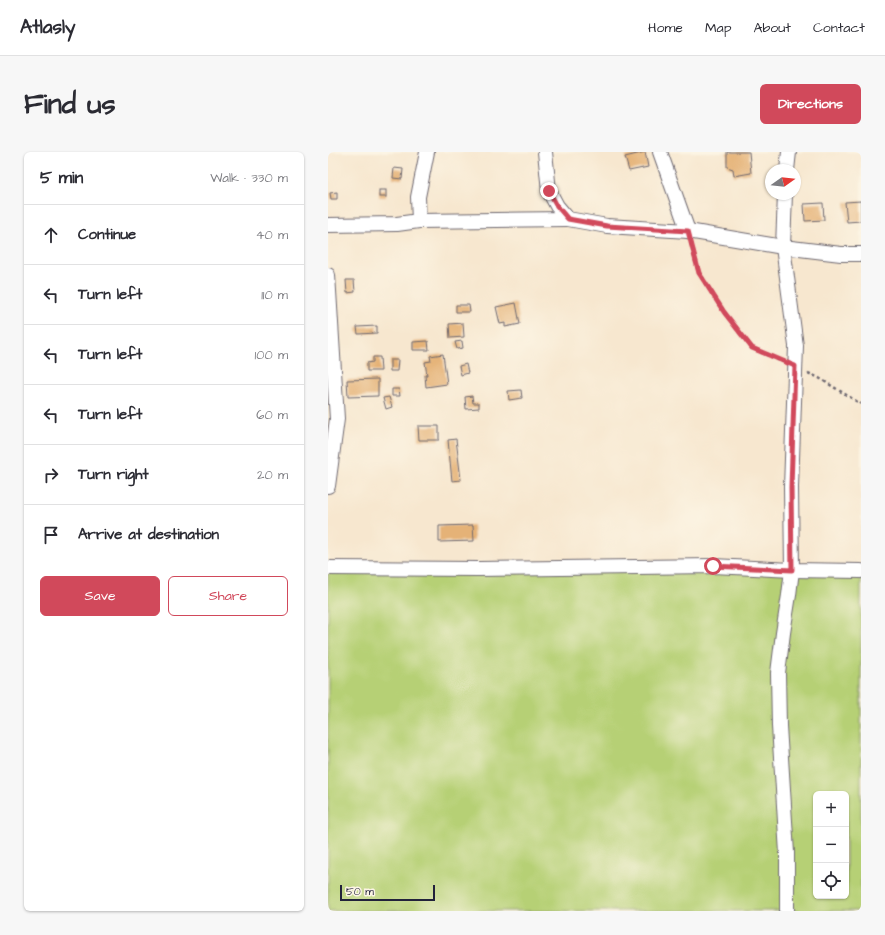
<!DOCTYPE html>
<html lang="en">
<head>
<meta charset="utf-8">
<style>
	body { margin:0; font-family:"Architects Daughter",sans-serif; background:#f7f7f7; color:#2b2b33 }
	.controls { position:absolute; right:12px; bottom:12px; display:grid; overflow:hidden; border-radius:6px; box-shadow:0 1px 3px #0004 }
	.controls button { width:36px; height:36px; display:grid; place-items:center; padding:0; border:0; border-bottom:1px solid #e1e1e2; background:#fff; color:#2b2b33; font:20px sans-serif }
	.compass { position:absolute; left:437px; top:12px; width:36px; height:36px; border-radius:50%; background:#fff; box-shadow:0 1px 3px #0004; rotate:75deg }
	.scale { position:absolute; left:12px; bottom:10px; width:95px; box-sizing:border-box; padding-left:4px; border:2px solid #22223b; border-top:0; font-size:11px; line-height:14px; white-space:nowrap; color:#22223b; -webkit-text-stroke:3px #fcf5e5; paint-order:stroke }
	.stop { position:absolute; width:12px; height:12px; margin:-9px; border:3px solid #d1495b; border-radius:50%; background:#fff }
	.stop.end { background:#d1495b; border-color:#fff; box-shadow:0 1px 4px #0008 }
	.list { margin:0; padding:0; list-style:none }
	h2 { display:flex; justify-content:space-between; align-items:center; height:52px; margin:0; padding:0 16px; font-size:17px }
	h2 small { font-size:13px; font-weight:400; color:#7c7c81 }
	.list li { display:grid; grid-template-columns:26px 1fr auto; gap:12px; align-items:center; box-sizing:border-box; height:60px; padding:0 16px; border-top:1px solid #e1e1e2 }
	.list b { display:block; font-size:15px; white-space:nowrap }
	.list em { font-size:13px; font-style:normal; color:#7c7c81 }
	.actions { display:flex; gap:8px; padding:12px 16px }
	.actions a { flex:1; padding:9px 0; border:1px solid #d1495b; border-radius:6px; text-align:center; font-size:14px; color:#d1495b }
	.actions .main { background:#d1495b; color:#fff }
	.icon { flex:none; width:22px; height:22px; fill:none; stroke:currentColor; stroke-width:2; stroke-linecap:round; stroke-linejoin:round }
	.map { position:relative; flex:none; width:533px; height:759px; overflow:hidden; border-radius:6px }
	header { display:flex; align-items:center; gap:24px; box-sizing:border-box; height:56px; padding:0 20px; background:#fff; border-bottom:1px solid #e1e1e2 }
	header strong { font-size:19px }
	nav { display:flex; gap:22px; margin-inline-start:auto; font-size:14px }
	.intro { display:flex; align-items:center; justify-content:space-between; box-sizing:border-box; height:96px; padding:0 24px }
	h1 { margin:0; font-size:28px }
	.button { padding:10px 18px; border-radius:6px; background:#d1495b; color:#fff; font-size:14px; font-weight:700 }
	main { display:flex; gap:24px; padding:0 24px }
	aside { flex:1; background:#fff; border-radius:6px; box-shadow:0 1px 3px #0004 }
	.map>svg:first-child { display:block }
</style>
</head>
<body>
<header>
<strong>Atlasly</strong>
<nav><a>Home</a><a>Map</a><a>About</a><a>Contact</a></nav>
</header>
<div class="intro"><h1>Find us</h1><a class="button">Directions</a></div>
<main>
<aside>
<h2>5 min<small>Walk · 330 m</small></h2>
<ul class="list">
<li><svg class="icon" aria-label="ahead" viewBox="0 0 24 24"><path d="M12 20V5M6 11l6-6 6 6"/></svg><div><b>Continue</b></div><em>40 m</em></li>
<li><svg class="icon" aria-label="left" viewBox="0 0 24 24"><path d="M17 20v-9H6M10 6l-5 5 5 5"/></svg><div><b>Turn left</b></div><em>110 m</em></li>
<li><svg class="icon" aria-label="left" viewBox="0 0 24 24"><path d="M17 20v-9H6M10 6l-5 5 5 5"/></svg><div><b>Turn left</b></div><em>100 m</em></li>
<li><svg class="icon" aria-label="left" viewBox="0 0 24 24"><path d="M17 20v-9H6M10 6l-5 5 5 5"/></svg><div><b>Turn left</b></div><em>60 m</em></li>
<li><svg class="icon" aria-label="right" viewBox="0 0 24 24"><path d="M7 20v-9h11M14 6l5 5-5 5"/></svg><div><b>Turn right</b></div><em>20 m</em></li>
<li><svg class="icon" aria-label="arrive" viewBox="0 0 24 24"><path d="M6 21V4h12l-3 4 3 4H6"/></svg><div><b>Arrive at destination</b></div></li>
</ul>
<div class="actions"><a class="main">Save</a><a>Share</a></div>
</aside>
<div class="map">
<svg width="533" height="759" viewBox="0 0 533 759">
	<rect width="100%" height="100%" fill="#fcf5e5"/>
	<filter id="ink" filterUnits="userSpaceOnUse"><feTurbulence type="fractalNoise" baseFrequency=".025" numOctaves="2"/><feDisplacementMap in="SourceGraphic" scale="8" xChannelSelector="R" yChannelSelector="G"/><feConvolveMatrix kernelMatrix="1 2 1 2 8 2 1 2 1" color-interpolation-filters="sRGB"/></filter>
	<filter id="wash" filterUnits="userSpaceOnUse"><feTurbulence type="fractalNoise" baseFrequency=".012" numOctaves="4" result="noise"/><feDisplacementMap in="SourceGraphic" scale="16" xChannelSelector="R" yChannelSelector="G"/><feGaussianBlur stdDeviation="0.9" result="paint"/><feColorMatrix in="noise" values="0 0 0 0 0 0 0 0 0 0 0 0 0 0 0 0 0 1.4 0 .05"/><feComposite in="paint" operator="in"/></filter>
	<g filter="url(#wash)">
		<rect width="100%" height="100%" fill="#f7e7cf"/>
		<path fill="#b6d075" stroke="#6c7958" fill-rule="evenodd" d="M0,416L533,419V759H0ZM488,642H518V744H488Z"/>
		<g id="blocks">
			<g fill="#e5b277">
				<polygon points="317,0 320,15 301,19 297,5"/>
				<polygon points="399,0 421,0 423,21 406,24 405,17 399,15"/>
				<polygon points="66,16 75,17 74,27 65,26"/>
				<rect x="51" y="38" width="7" height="7"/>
				<polygon points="9,40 9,47 3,47 2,41"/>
				<polygon points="533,49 533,69 519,70 517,50"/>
				<polygon points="495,51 496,68 477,69 476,52"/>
				<polygon points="18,128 26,128 27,140 19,141"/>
				<polygon points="188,151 192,172 177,175 177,171 172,172 168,155"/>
				<polygon points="128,153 141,153 142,160 128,160"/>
				<polygon points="135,171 136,185 122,186 121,172"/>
				<polygon points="49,174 49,181 30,182 29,175"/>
				<polygon points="100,189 101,198 85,198 85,190"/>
				<polygon points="134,189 135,196 129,197 127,190"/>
				<polygon points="115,202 119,232 98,235 97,223 99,223 97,210 103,209 102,204"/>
				<polygon points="45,205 52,205 53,219 39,219 39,211 45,210"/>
				<polygon points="62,208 70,208 69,219 62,219"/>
				<polygon points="138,212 140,221 133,223 131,214"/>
				<polygon points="50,227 50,244 20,245 19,228"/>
				<polygon points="64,237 71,237 72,244 64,244"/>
				<polygon points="193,238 194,246 181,248 180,239"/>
				<polygon points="144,244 145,251 151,251 151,256 138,257 137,245"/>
				<polygon points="61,245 64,255 58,257 55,246"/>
				<polygon points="90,274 111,274 111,288 91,288"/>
				<polygon points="128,287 133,328 124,329 120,288"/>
				<polygon points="145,373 146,389 111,390 111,374"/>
			</g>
		</g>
	</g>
	<g filter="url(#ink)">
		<use href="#blocks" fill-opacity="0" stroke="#6d676f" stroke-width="1"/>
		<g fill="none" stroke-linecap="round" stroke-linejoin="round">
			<defs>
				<g id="minor">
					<polyline points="217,0 221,39 229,54 240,67 279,74 360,79 455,95 468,194 463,335 464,418 461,443 455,481 450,521 451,574 459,701 459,759"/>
					<polyline points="332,0 360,79"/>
					<polyline points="459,18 461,0"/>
					<polyline points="457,42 455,95 513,102 533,102"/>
					<polyline points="91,69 240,67"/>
					<polyline points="0,73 69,72 91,69 90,45 99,0"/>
					<polyline points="0,123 9,267 0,334"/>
					<polyline points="0,416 151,417 385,414 464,418 533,419"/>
				</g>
			</defs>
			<use href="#minor" stroke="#6d676f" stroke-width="16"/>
			<g stroke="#6d676f" stroke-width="2.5" stroke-dasharray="3 3" stroke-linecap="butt">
				<polyline points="363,91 371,121 396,160 424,196 456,210"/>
				<polyline points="480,221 491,226 533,252"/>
			</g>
			<use href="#minor" stroke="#fff" stroke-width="14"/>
		</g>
	</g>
	<g fill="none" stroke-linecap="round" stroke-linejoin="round" filter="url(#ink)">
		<polyline stroke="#d1495b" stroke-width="5" points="221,39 229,54 240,67 279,74 360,79 371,121 396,160 424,196 467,214 463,335 464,418 385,414"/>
	</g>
</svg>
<div class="controls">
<button>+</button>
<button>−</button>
<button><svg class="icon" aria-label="locate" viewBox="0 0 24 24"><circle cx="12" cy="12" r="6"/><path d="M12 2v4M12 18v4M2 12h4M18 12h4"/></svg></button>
</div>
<svg class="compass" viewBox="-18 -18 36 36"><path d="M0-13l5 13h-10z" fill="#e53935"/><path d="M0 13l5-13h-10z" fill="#7c7c81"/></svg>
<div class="scale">50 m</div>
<div class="stop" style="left:385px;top:414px"></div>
<div class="stop end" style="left:221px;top:39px"></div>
</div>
</main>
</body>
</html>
